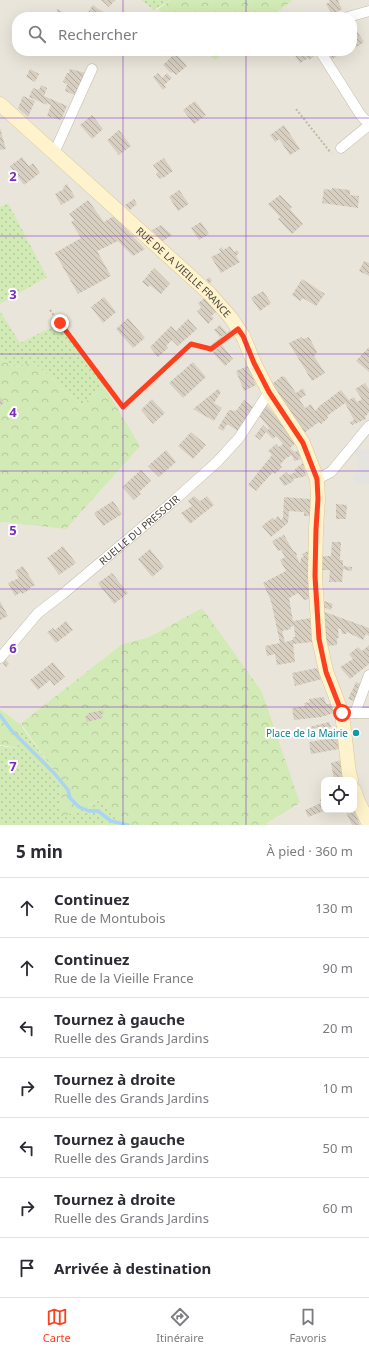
<!DOCTYPE html>
<html lang="fr">
<meta charset="utf-8">
<style>
body{margin:0;font-family:"Noto Sans",sans-serif;background:#f2f2f3;color:#2b2b33}
.controls{position:absolute;right:12px;bottom:12px;display:grid;overflow:hidden;border-radius:8px;box-shadow:0 4px 16px #0002}
.controls button{width:36px;height:36px;display:grid;place-items:center;padding:0;border:0;border-bottom:1px solid #e1e1e2;background:#fff;color:#2b2b33;font:20px sans-serif}
.stop{position:absolute;width:12px;height:12px;margin:-9px;border:3px solid #fc3f1d;border-radius:50%;background:#fff}
.stop.end{background:#fc3f1d;border-color:#fff;box-shadow:0 1px 4px #0008}
.list{margin:0;padding:0;list-style:none}
h2{display:flex;justify-content:space-between;align-items:center;height:52px;margin:0;padding:0 16px;font-size:17px}
h2 small{font-size:13px;font-weight:400;color:#7c7c81}
.list li{display:grid;grid-template-columns:26px 1fr auto;gap:12px;align-items:center;box-sizing:border-box;height:60px;padding:0 16px;border-top:1px solid #e1e1e2}
.list b{display:block;font-size:15px;white-space:nowrap}
.list p{margin:0;font-size:13px;white-space:nowrap;color:#7c7c81}
.list em{font-size:13px;font-style:normal;color:#7c7c81}
.icon{flex:none;width:22px;height:22px;fill:none;stroke:currentColor;stroke-width:2;stroke-linecap:round;stroke-linejoin:round}
.map{position:relative;flex:none;width:369px;height:825px;overflow:hidden}
.search{position:absolute;background:#fff;box-shadow:0 4px 16px #0002;left:12px;right:12px;top:12px;height:44px;display:flex;align-items:center;gap:10px;box-sizing:border-box;padding:0 14px;border-radius:16px;color:#7c7c81;font-size:15px}
.sheet{height:472px;background:#fff}
nav{display:flex;justify-content:space-around;align-items:center;box-sizing:border-box;height:56px;border-top:1px solid #e1e1e2;background:#fff;font-size:11px;color:#7c7c81}
nav a{display:grid;justify-items:center;gap:2px}
nav .on{color:#fc3f1d}
.map>svg:first-child{display:block}
</style>
<div class="map">
<svg width="369" height="825" viewBox="0 0 369 825">
<defs>
<pattern id="grass-dots" width="8" height="8" patternUnits="userSpaceOnUse"><rect width="8" height="8" fill="#d2eab5"/><path d="M2 2h.1M6 6h.1" fill="none" stroke="#b6ca9c" stroke-width="1.8" stroke-linecap="round"/></pattern>
<pattern id="forest-crowns" width="20" height="18" patternUnits="userSpaceOnUse"><rect width="20" height="18" fill="#d2eab5"/><path d="M2 6a3 3 0 1 1 6 0M12 15a3 3 0 1 1 6 0" fill="none" stroke="#b6ca9c"/></pattern>
<pattern id="building-back-hatch" width="6" height="6" patternUnits="userSpaceOnUse"><rect width="6" height="6" fill="#d8cfc1"/><path d="M-1 5l2 2M0 0l6 6M5-1l2 2" fill="none" stroke="#b1aa9e"/></pattern>
</defs>
<rect width="100%" height="100%" fill="#f6f3ec"/>
<path fill="#eae5da" fill-rule="evenodd" d="M0 0H141L154 10 158 9 167 17H17V51H204L215 60 227 51H352V17H271L293 0H369V825H268L267 823 300 803 202 608 149 637 122 644 20 724 0 709V523L4 522 81 405 32 361 0 359ZM324 780H354V810H324Z"/>
<g fill="url(#grass-dots)">
<polygon points="141,0 171,0 154,10"/>
<polygon points="8,203 47,277 0,304 0,207"/>
<polygon points="0,311 20,343 60,323 107,386 81,405 32,361 16,367 0,359"/>
<polygon points="20,724 60,779 62,817 100,800 122,825 0,825 0,746 17,748"/>
</g>
<g fill="url(#forest-crowns)">
<polygon points="171,0 293,0 271,17 167,17 158,9"/>
<polygon points="204,51 227,51 215,60"/>
<polygon points="0,359 16,367 32,361 81,405 105,388 140,446 66,529 4,522 0,523"/>
<polygon points="202,608 262,692 300,803 267,823 268,825 122,825 99,800 61,818 60,779 21,724 17,748 0,745 0,709 20,724 122,644 149,637"/>
</g>
<polygon fill="#e5e3e0" points="357,448 369,450 369,484 354,483 353,474 357,474 358,457 353,454"/>
<g fill="none" stroke-linecap="round" stroke-linejoin="round">
<polyline stroke="#a9d4f2" stroke-width="3.5" points="0,715 11,730 54,773 68,790 70,798 79,807 89,811 98,811 111,821 128,825"/>
</g>
<g fill="url(#building-back-hatch)" fill-rule="evenodd">
<polygon points="101,0 115,0 109,7"/>
<polygon points="329,0 340,0 338,1 342,9 332,15 326,4 330,2"/>
<polygon points="93,5 106,15 104,17 85,17"/>
<polygon points="57,9 67,15 66,17 57,12"/>
<polygon points="356,30 364,42 352,50 352,33"/>
<polygon points="30,51 41,51 40,54"/>
<polygon points="297,51 315,51 317,54 309,60 308,58 300,63 293,53"/>
<polygon points="327,51 351,51 344,56 342,53 332,59"/>
<polygon points="175,53 187,66 176,75 172,72 171,73 163,65"/>
<polygon points="30,69 39,74 35,82 26,77"/>
<polygon points="70,69 86,73 77,96 65,91 67,84 63,82 67,73 69,73"/>
<polygon points="158,73 162,78 167,73 172,78 164,85 166,87 163,90 153,77"/>
<polygon points="41,85 47,88 44,96 67,106 61,120 47,116 51,105 47,103 47,105 29,97 33,88 39,90"/>
<polygon points="23,96 35,101 28,117 18,108"/>
<polygon points="195,101 206,115 194,124 183,110"/>
<polygon points="92,115 103,129 92,139 80,125"/>
<polygon points="284,125 300,149 290,155 279,139 275,142 270,135"/>
<polygon points="0,128 6,149 0,150"/>
<polygon points="119,130 131,146 119,155 107,140"/>
<polygon points="22,157 29,166 33,163 40,173 24,185 10,166"/>
<polygon points="164,158 173,171 163,178 162,177 160,179 156,174 158,172 153,165"/>
<polygon points="67,184 75,197 61,205 55,194 64,189 63,187"/>
<polygon points="332,188 350,190 350,195 359,196 358,208 322,203 324,189 332,190"/>
<polygon points="179,190 189,204 178,211 169,197"/>
<polygon points="280,195 292,207 290,209 303,224 292,234 278,219 280,217 268,204"/>
<polygon points="134,199 137,204 130,210 125,205"/>
<polygon points="88,200 104,222 114,216 145,249 133,256 118,241 97,251 111,276 78,294 55,253 81,238 71,222 74,220 69,214"/>
<polygon points="201,222 209,234 199,240 191,228"/>
<polygon points="161,225 172,235 163,241 152,230"/>
<polygon points="230,246 234,252 237,250 239,253 236,256 240,262 221,273 211,257 221,252 219,249 222,247 223,250"/>
<polygon points="364,261 369,263 369,276 359,271"/>
<polygon points="154,268 170,284 161,294 150,285 148,287 142,282"/>
<polygon points="209,277 212,280 209,284 206,281"/>
<polygon points="302,279 325,294 316,306 303,298 300,301 292,295"/>
<polygon points="263,291 271,303 260,311 251,298"/>
<polygon points="104,297 116,312 103,323 91,307"/>
<polygon points="205,298 220,309 211,316 214,318 208,324 197,311 201,308 198,303"/>
<polygon points="128,318 145,338 133,348 116,329"/>
<polygon points="188,319 197,329 178,346 172,340 166,346 168,348 158,357 150,347 171,326 176,331"/>
<polygon points="220,325 227,333 220,337 214,330"/>
<polygon points="301,337 303,339 309,337 317,352 314,356 325,373 312,381 289,343"/>
<polygon points="222,345 233,359 225,366 213,353"/>
<polygon points="369,347 369,372 356,361"/>
<polygon points="193,362 206,377 183,398 169,383"/>
<polygon points="248,366 256,385 244,391 236,371"/>
<polygon points="282,376 285,377 296,393 303,388 306,395 299,399 305,408 311,404 315,411 318,408 318,407 341,390 349,400 354,397 357,402 362,399 355,389 365,383 369,389 369,412 365,417 366,419 352,425 350,422 354,420 345,403 327,416 328,418 321,424 319,422 304,433 271,385"/>
<polygon points="218,389 221,392 214,403 222,408 214,421 193,409"/>
<polygon points="0,397 4,403 0,406"/>
<polygon points="152,399 165,413 153,424 141,410"/>
<polygon points="244,400 253,407 238,431 227,424 223,431 218,428 229,410 236,411"/>
<polygon points="264,402 293,437 296,443 290,448 295,452 298,450 301,459 294,461 292,455 286,458 280,465 282,467 275,474 273,472 256,491 248,485 272,455 268,451 276,444 279,447 283,444 276,436 273,439 266,432 260,440 255,436 263,425 268,430 269,428 257,413"/>
<polygon points="191,432 206,445 193,459 178,446"/>
<polygon points="166,450 176,462 159,477 148,466"/>
<polygon points="303,463 306,476 293,479 294,481 284,486 279,478 286,472 289,475 296,472 295,469"/>
<polygon points="141,470 151,481 139,492 141,494 134,500 122,487"/>
<polygon points="194,496 200,501 207,496 214,505 190,524 181,513 192,506 188,501"/>
<polygon points="284,497 310,499 310,516 304,516 304,512 289,511 288,523 271,537 262,526 272,518 274,520 278,516 281,520 283,518"/>
<polygon points="113,501 122,514 103,526 94,513"/>
<polygon points="336,504 347,505 346,519 336,519"/>
<path d="M284 535 294 552 295 551 297 555H296L300 564 301 558 304 556 302 554 308 551 309 599 304 600 298 593 289 598 293 621 311 618 312 642 293 644 295 662 277 665 275 654 267 656 265 646 280 643 271 601 263 583 286 571 280 560 285 557 281 550 278 551 272 541ZM294 626 295 637H293V640L285 642 282 631 291 629 290 627Z"/>
<polygon points="332,542 341,542 340,560 343,560 343,566 352,567 352,571 345,570 345,569 343,569 342,582 329,582 330,570 321,570 321,556 331,556"/>
<polygon points="63,546 76,563 59,575 47,558"/>
<polygon points="150,549 164,567 152,577 138,559"/>
<polygon points="23,566 35,585 28,589 29,590 22,594 21,592 15,596 8,583 19,578 15,571"/>
<polygon points="112,573 128,593 114,604 98,583"/>
<polygon points="321,600 333,604 331,610 323,607"/>
<polygon points="0,601 8,616 0,620"/>
<polygon points="322,611 369,628 369,636 366,634 363,640 347,632 346,634 342,634 341,629 338,628 339,638 337,638 337,645 327,646"/>
<polygon points="66,621 73,630 56,643 47,632 53,628 55,630"/>
<polygon points="369,645 369,664 350,679 340,667 353,659 349,654 358,647 362,651"/>
<polygon points="5,659 9,664 6,667 2,662"/>
<polygon points="53,662 65,677 54,686 50,680 38,690 30,680"/>
<polygon points="317,668 322,679 295,686 292,673"/>
<polygon points="356,682 362,685 354,701 348,699"/>
<polygon points="324,697 326,704 332,704 334,713 321,717 294,720 292,708 305,706 304,703 310,702 309,699"/>
<polygon points="103,710 104,714 102,714 103,718 87,722 85,717 89,713"/>
<polygon points="329,722 331,727 318,731 317,728 310,729 310,727"/>
<polygon points="336,731 339,749 311,754 309,742 328,739 327,733"/>
<polygon points="341,760 345,780 334,780 331,763"/>
<polygon points="324,798 324,811 308,817 305,810 321,803 320,799"/>
<polygon points="345,810 354,810 360,825 352,825"/>
</g>
<g fill="none" stroke-linecap="round" stroke-linejoin="round">
<defs>
<polyline id="lane" points="211,349 237,329"/>
<g id="street">
<polyline points="348,17 369,11"/>
<polyline points="320,51 360,114 365,120 369,121"/>
<polyline points="341,148 369,125"/>
<polyline points="54,153 92,69"/>
<polyline points="317,479 331,472 369,426"/>
<path id="s1" d="M0 658 38 613 64 593 170 504 217 462 239 438 269 392"/>
<polyline points="350,713 369,713"/>
<polyline points="355,713 369,675"/>
</g>
<g id="secondary">
<path id="s2" d="M0 104 210 294 231 318 243 336 254 363 269 392 303 443 317 479 318 499 316 529 315 576 319 639 326 671 342 713 349 773 351 780"/>
<polyline points="354,790 357,799 369,824"/>
</g>
</defs>
<use href="#lane" stroke="#c2bbae" stroke-width="6"/>
<use href="#street" stroke="#c2bbae" stroke-width="11"/>
<use href="#secondary" stroke="#d6c79b" stroke-width="15"/>
<g stroke="#c4b79f" stroke-width="2" stroke-dasharray="2 2" stroke-linecap="butt">
<polyline points="296,109 331,153"/>
<polyline points="50,310 123,407 191,344 203,347"/>
</g>
<use href="#lane" stroke="#fff" stroke-width="5"/>
<use href="#street" stroke="#fff" stroke-width="10"/>
<use href="#secondary" stroke="#fff3cd" stroke-width="14"/>
</g>
<g fill="none" stroke-linecap="round" stroke-linejoin="round">
<polyline stroke="#fc3f1d" stroke-width="5" points="60,323 123,407 191,344 211,349 238,329 243,336 254,363 269,392 303,443 317,479 318,499 316,529 315,576 319,639 326,672 342,713"/>
</g>
<path fill="none" stroke="#7b2cbf" stroke-width="1" stroke-opacity="0.55" d="M123 0V17M246 0V17M123 51V825M246 51V825M0 118H369M0 236H369M0 354H369M0 471H369M0 589H369M0 707H369"/>
<circle fill="#0f9aa8" stroke="#fff" stroke-width="1.5" cx="356" cy="733" r="4"/>
<g text-anchor="middle" stroke-width="4" stroke-linejoin="round" paint-order="stroke">
<g font-size="10" fill="#4b4439" stroke="#fff">
<text dy="4" stroke="none"><textPath href="#s2" startOffset="249">RUE DE LA VIEILLE FRANCE</textPath></text>
<text dy="4" stroke="none"><textPath href="#s1" startOffset="190">RUELLE DU PRESSOIR</textPath></text>
</g>
<g font-size="10" fill="#0d838f" stroke="#fff" text-anchor="end">
<text x="348" y="737">Place de la Mairie</text>
</g>
</g>
<g font-size="13" text-anchor="middle" font-weight="bold" fill="#7b2cbf" stroke="#fff" stroke-width="4" stroke-linejoin="round" paint-order="stroke">
<text x="13" y="181">2</text>
<text x="13" y="299">3</text>
<text x="13" y="417">4</text>
<text x="13" y="535">5</text>
<text x="13" y="653">6</text>
<text x="13" y="771">7</text>
</g>
</svg>
<div class="controls">
<button><svg class="icon" aria-label="locate" viewBox="0 0 24 24"><circle cx="12" cy="12" r="6"/><path d="M12 2v4M12 18v4M2 12h4M18 12h4"/></svg></button>
</div>
<div class="stop" style="left:342px;top:713px"></div>
<div class="stop end" style="left:60px;top:323px"></div>
<div class="search"><svg class="icon" aria-label="search" viewBox="0 0 24 24"><circle cx="10" cy="10" r="6"/><path d="M15 15l6 6"/></svg>Rechercher</div>
</div>
<section class="sheet">
<h2>5 min<small>À pied · 360 m</small></h2>
<ul class="list">
<li><svg class="icon" aria-label="ahead" viewBox="0 0 24 24"><path d="M12 20V5M6 11l6-6 6 6"/></svg><div><b>Continuez</b><p>Rue de Montubois</p></div><em>130 m</em></li>
<li><svg class="icon" aria-label="ahead" viewBox="0 0 24 24"><path d="M12 20V5M6 11l6-6 6 6"/></svg><div><b>Continuez</b><p>Rue de la Vieille France</p></div><em>90 m</em></li>
<li><svg class="icon" aria-label="left" viewBox="0 0 24 24"><path d="M17 20v-9H6M10 6l-5 5 5 5"/></svg><div><b>Tournez à gauche</b><p>Ruelle des Grands Jardins</p></div><em>20 m</em></li>
<li><svg class="icon" aria-label="right" viewBox="0 0 24 24"><path d="M7 20v-9h11M14 6l5 5-5 5"/></svg><div><b>Tournez à droite</b><p>Ruelle des Grands Jardins</p></div><em>10 m</em></li>
<li><svg class="icon" aria-label="left" viewBox="0 0 24 24"><path d="M17 20v-9H6M10 6l-5 5 5 5"/></svg><div><b>Tournez à gauche</b><p>Ruelle des Grands Jardins</p></div><em>50 m</em></li>
<li><svg class="icon" aria-label="right" viewBox="0 0 24 24"><path d="M7 20v-9h11M14 6l5 5-5 5"/></svg><div><b>Tournez à droite</b><p>Ruelle des Grands Jardins</p></div><em>60 m</em></li>
<li><svg class="icon" aria-label="arrive" viewBox="0 0 24 24"><path d="M6 21V4h12l-3 4 3 4H6"/></svg><div><b>Arrivée à destination</b></div></li>
</ul>
</section>
<nav>
<a class="on"><svg class="icon" aria-label="map" viewBox="0 0 24 24"><path d="M3 6l6-2 6 2 6-2v14l-6 2-6-2-6 2zM9 4v14M15 6v14"/></svg>Carte</a>
<a><svg class="icon" aria-label="directions" viewBox="0 0 24 24"><path d="M12 3l9 9-9 9-9-9zM9 14v-3h6M13 9l2 2-2 2"/></svg>Itinéraire</a>
<a><svg class="icon" aria-label="saved" viewBox="0 0 24 24"><path d="M7 4h10v16l-5-4-5 4z"/></svg>Favoris</a>
</nav>
